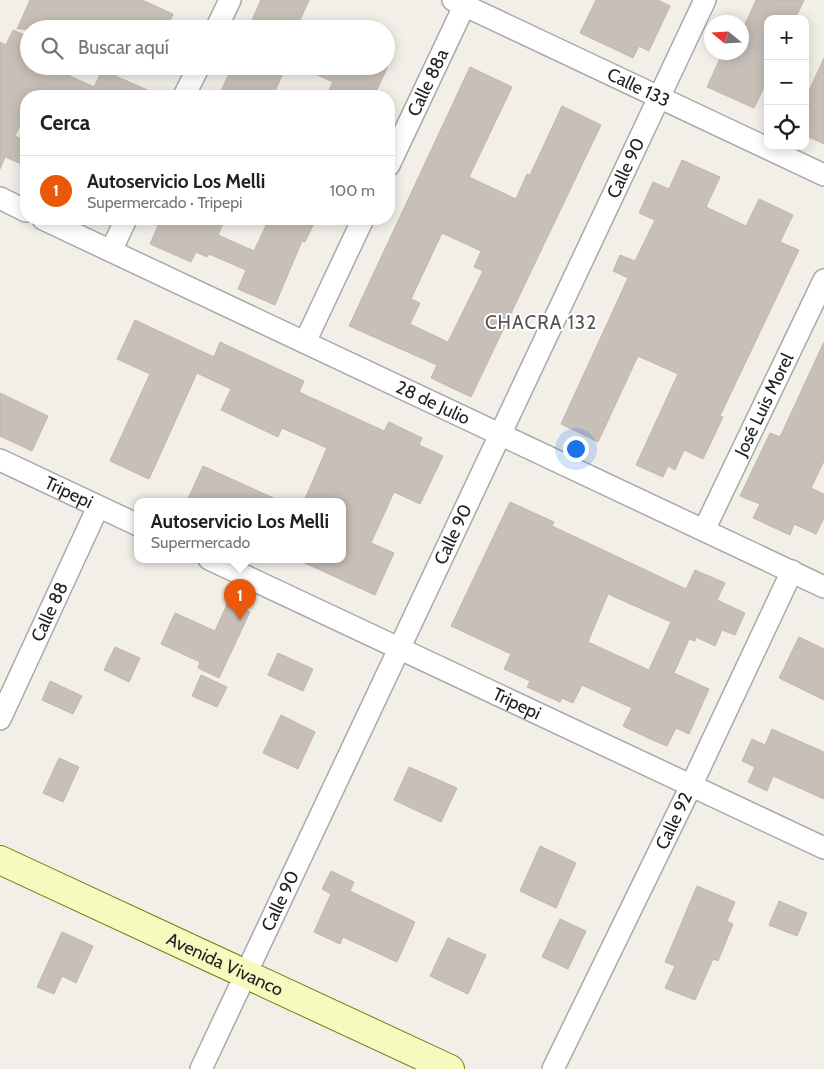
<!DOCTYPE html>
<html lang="es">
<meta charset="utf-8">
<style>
body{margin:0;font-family:Cabin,sans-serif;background:#f6f6f6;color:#202124}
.controls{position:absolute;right:15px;top:15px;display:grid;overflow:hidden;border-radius:10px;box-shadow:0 2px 12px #0003}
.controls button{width:45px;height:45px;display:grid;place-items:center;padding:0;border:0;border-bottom:1px solid #e0e0e0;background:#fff;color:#202124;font:25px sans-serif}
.compass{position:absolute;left:704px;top:15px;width:45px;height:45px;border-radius:50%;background:#fff;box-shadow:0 2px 12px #0003;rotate:288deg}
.you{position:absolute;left:575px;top:448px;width:18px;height:18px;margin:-12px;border:4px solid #fff;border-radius:50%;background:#1a73e8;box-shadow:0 0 0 8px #1a73e833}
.badge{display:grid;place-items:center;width:32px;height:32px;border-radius:50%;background:#ea580c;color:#fff;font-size:16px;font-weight:700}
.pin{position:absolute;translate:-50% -41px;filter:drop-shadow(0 1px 2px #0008)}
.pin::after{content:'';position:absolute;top:26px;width:18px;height:15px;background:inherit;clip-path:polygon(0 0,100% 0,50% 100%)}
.popup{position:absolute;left:134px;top:498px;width:212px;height:65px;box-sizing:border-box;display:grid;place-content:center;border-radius:10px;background:#fff;filter:drop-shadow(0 1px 4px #0005);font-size:16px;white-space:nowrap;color:#757577}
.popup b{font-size:19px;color:#202124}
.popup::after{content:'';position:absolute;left:50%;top:100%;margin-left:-10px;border:10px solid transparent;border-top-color:#fff}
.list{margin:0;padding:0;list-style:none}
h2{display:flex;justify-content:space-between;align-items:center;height:65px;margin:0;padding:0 20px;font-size:21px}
h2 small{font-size:16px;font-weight:400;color:#757577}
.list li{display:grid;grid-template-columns:32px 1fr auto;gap:15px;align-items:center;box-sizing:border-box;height:70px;padding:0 20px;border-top:1px solid #e0e0e0}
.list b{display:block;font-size:19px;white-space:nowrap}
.list p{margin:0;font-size:16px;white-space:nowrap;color:#757577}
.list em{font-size:16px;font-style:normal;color:#757577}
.icon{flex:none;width:28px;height:28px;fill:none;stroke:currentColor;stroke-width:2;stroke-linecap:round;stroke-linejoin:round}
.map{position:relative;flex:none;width:824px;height:1069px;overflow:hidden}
.search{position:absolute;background:#fff;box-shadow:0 2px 12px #0003;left:20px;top:20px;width:375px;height:55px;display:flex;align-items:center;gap:12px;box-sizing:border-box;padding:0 18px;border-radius:28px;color:#757577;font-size:19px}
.panel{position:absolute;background:#fff;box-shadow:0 2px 12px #0003;left:20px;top:90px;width:375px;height:135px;border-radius:20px}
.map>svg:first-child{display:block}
</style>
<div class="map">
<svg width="824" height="1069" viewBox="0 0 824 1069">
<rect width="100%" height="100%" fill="#f2efe9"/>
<g fill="#c7bfb8" stroke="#c4b6ab" fill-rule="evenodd">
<polygon points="30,0 142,0 173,14 167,29 17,29"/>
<polygon points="261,0 309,0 296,29 248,29"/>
<polygon points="596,0 658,0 670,6 649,51 639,46 633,58 580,33"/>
<polygon points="756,0 804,0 795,19 768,19 768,79 754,108 707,87 723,52 742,52 742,31"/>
<polygon points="13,30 29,37 29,66 48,66 94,87 102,70 161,96 26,96 26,111 15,136 26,141 26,166 5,157 0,169 0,42 6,45"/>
<polygon points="824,58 824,144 805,135 805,99"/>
<polygon points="232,66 286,66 273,96 219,96"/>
<polygon points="298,66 388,66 374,96 326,96 333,82"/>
<path d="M470 67 512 87 469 177 516 199 527 174 530 175 562 106 601 125 471 397 431 378 437 365 349 326ZM442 233 481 251 474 267 483 271 448 342 410 324 420 303 411 299Z"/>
<polygon points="682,160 720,177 706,207 746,226 759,199 793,215 780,242 799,250 720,416 723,417 703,459 684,450 675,470 668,466 663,477 636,465 678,374 638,356 598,442 561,424 628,278 613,271 620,255 635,261 655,220 639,213 653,182 669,189"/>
<polygon points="161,219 225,219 218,235 254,251 269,219 316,219 305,242 302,241 275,305 238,289 246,270 209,254 207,257 196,252 191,262 150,244"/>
<polygon points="135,320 214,357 220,342 304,381 299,392 384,431 389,422 422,438 419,445 443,456 420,504 394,492 371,543 394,553 375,595 296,559 342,559 342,501 304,501 327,448 282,428 278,437 221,410 231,389 197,373 149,479 110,461 150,374 117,359"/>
<polygon points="824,342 824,461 811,488 824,494 824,518 816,534 794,524 790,535 753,518 760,504 740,496 770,433 780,437"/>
<polygon points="0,393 48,416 32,451 0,436"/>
<polygon points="203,466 280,501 187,501"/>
<path d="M510 502 554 522 552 526 686 589 695 570 725 583 717 600 745 613 735 635 722 630 715 646 696 637 695 641 689 639 674 673 709 689 689 734 676 728 667 746 648 738 623 726 632 708 582 685 573 703 562 698 560 702 527 687 530 681 504 669 511 654 451 626ZM608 594 671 622 649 670 588 642Z"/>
<polygon points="228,602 250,612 219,678 198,668 200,662 161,644 175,613 215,631"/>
<polygon points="799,637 824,649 824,700 779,678"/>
<polygon points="115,647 140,658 129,682 104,670"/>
<polygon points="278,653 313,669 303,691 268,675"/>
<polygon points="201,675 227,687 217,707 192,696"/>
<polygon points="50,681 82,696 73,714 42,700"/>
<polygon points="281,715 315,732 298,769 263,753"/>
<polygon points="772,729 824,752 824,799 773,776 767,791 748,782 755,767 742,761 752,739 765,745"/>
<polygon points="59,758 79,767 63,802 43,793"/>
<polygon points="409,767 457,788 441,822 394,800"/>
<polygon points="540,846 576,863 556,908 520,891"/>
<polygon points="331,871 354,882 350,891 415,922 397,962 343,937 340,944 314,932 331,894 322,889"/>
<polygon points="697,886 735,902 727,921 733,924 718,961 713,959 695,1000 665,988 675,966 665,962"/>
<polygon points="779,901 807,913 797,936 769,925"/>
<polygon points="560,919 586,931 568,969 542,957"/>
<polygon points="62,932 93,946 76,983 62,976 54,994 37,987"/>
<polygon points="448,938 486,955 468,994 430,976"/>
</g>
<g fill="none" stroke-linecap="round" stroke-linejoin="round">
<defs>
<g id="minor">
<path id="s1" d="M453 0 824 175"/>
<polyline points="216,29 230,0"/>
<polyline points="184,96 199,66"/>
<path id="s2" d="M389 165 467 0"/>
<polyline points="0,198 26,211"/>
<path id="s3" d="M43 219 824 587"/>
<polyline points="111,251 126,219"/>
<polyline points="305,342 363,219"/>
<path id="s4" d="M0 460 138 525"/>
<path id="s5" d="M704 530 824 280"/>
<path id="s6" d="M209 559 824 848"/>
<path id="s7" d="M0 719 98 507"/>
<path id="s8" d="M201 1069 705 0"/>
<path id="s9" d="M553 1069 691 786 792 571"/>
</g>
<g id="secondary">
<path id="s10" d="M0 860 450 1069"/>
</g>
</defs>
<use href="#minor" stroke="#a9a9a9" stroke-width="24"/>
<use href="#secondary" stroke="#707d05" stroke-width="30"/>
<use href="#minor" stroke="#fff" stroke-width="21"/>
<use href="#secondary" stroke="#f7fabf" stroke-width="28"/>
</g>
<g text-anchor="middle" stroke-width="4" stroke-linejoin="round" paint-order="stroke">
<g font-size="18" fill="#222" stroke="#fff">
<text dy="6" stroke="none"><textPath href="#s2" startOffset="91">Calle 88a</textPath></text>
<text dy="6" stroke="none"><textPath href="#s1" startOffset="205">Calle 133</textPath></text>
<text dy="6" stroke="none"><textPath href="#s8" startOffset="996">Calle 90</textPath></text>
<text dy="6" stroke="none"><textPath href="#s3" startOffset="431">28 de Julio</textPath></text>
<text dy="6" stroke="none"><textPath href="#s5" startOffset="139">José Luis Morel</textPath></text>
<text dy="6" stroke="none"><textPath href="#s4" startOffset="76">Tripepi</textPath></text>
<text dy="6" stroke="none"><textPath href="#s8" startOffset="591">Calle 90</textPath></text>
<text dy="6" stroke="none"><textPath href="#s7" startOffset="118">Calle 88</textPath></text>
<text dy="6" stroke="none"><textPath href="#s6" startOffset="340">Tripepi</textPath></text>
<text dy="6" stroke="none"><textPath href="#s9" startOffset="276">Calle 92</textPath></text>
<text dy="6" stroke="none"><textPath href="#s8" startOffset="186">Calle 90</textPath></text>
<text dy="6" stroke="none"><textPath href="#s10" startOffset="248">Avenida Vivanco</textPath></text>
</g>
<g font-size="19" letter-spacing="1" fill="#555" stroke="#fff">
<text x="541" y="329">CHACRA 132</text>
</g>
</g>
</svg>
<div class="controls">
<button>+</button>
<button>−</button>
<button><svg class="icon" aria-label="locate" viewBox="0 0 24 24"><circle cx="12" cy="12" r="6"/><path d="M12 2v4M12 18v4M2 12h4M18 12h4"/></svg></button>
</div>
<svg class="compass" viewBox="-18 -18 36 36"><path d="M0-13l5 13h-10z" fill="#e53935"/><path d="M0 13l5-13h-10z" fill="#757577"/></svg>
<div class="you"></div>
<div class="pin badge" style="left:240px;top:620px">1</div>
<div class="popup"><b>Autoservicio Los Melli</b>Supermercado</div>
<div class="search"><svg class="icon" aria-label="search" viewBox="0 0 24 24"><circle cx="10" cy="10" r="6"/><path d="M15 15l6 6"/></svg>Buscar aquí</div>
<section class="panel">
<h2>Cerca<small></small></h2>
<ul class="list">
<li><span class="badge">1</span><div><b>Autoservicio Los Melli</b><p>Supermercado · Tripepi</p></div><em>100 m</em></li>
</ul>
</section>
</div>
